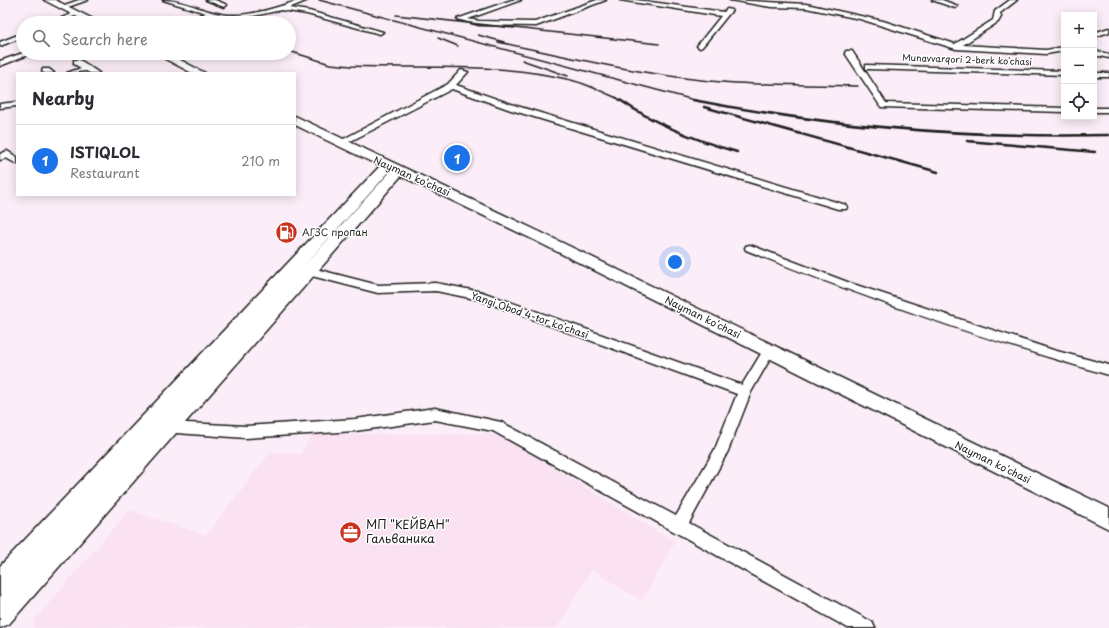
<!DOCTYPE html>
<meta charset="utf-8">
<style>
body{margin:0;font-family:"Playpen Sans",sans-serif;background:#f2f2f3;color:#2b2b33}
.controls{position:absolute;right:12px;top:12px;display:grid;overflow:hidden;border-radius:0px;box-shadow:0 2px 10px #0003}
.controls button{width:36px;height:36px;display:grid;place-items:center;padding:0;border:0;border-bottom:1px solid #e1e1e2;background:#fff;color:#2b2b33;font:20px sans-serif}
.you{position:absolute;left:675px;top:262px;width:14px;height:14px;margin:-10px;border:3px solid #fff;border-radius:50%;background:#1a73e8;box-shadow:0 0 0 6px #1a73e833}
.badge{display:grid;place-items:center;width:26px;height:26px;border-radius:50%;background:#1a73e8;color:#fff;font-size:13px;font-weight:700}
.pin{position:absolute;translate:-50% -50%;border:2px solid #fff;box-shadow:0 1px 4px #0006}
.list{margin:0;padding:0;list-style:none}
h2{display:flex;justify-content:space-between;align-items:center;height:52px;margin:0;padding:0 16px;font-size:17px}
h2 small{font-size:13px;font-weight:400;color:#7c7c81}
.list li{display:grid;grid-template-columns:26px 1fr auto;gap:12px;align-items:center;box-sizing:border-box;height:72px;padding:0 16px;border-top:1px solid #e1e1e2}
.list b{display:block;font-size:15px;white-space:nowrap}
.list p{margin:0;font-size:13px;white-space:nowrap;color:#7c7c81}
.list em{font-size:13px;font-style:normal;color:#7c7c81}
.icon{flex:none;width:22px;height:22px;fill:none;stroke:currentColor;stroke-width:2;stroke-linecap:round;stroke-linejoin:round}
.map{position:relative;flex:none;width:1109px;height:628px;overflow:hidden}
.search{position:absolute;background:#fff;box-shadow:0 2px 10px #0003;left:16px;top:16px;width:280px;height:44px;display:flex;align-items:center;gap:10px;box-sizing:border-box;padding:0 14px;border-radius:22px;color:#7c7c81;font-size:15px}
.panel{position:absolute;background:#fff;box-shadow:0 2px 10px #0003;left:16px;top:72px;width:280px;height:124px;border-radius:0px}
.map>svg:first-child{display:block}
</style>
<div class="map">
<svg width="1109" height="628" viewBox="0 0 1109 628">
<rect width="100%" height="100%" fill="#fceef8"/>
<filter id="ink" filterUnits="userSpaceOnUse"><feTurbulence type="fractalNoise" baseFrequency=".025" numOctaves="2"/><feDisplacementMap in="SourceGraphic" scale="8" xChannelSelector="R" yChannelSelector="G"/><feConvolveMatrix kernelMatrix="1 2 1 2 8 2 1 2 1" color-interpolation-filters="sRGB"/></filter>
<g filter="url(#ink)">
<polygon fill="#fae2f3" points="312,434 499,434 675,542 642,601 592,570 557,628 34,628 34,620 129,510 206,535 271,451 300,455"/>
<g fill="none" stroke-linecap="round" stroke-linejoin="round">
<defs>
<g id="street">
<polygon points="79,0 88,0 62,9 59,7"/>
<path d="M163 0C186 0 207 14 229 15 246 16 265 11 281 6 291 3 298 0 308 0L289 8 309 11 383 32 380 34 307 14 281 10 244 18 228 19 213 15 188 23H178L206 13Z"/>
<polygon points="206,0 215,0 227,5 224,7"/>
<polygon points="512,0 521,0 468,19 479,21 535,22 597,0 606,0 536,26 479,25 457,19"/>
<polygon points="620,0 636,0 724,12 727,9 732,10 702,47 700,48 697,46 721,16"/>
<polygon points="730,0 806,4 883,21 955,44 993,20 995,11 1010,0 1017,0 1000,13 1001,17 998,22 963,45 1046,50 1064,47 1064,51 1046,54 956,49 860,19 806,8 771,7"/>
<polygon points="932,0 942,0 958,6 955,8"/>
<polygon points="74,13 79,14 59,23 50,23"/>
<polygon points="1109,28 1109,32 1094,37 1094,33"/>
<polygon points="23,33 23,37 0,46 0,42"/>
<polygon points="846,51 852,51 886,103 1064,108 1064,112 881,107 845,53"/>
<polygon points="1094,51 1109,54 1109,58 1094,55"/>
<polygon points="23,53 33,53 0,66 0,61"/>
<polygon points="74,60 80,60 99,73 90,73 86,71 67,73 81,68 74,64"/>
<polygon points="866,65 1064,71 1064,75 869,69 866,69"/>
<polygon points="43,69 49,69 54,73 44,73 42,71"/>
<polygon points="461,70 468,72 456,85 517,106 846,205 847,207 846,209 838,209 511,110 452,89 343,145 340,146 336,143 448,84"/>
<rect x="1094" y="73" width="15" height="4"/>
<polygon points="17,102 17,106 0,108 0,104"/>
<rect x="1094" y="108" width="15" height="4"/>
<polygon points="7,151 17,157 17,164 6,158 0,160 0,154"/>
<path d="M750 245 850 283 1053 350 1109 365V375C986 340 865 298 746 250L745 248 746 246Z"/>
<polygon points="308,267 378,285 436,283 482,292 742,385 765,347 773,347 775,350 751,392 728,451 689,523 872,622 875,628 848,628 493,431 435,420 355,431 246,438 162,432 160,428 162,424 167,422 246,426 355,419 435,408 501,422 676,516 715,449 737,394 480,300 436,291 378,293 304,274 302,271 304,268"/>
</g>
<g id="secondary">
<polygon points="44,0 55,0 101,23 89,23"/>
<polygon points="154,53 167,53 205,73 192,73"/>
<path d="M295 116 540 232 1109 508V529L530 238 401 176 9 624 0 628V597L2 594 0 595V566L380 166 295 125ZM390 171H391L300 270Z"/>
</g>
</defs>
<use href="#street" stroke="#1c1c1c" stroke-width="3"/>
<use href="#secondary" stroke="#1c1c1c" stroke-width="3"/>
<use href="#street" fill="#fff" fill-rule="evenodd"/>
<use href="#secondary" fill="#fff" fill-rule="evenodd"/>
<g stroke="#1c1c1c" stroke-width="1.5">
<polyline points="319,0 698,101"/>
<polyline points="396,15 659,44"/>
<polyline points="478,35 504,42"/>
<polyline points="438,38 458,46"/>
<path d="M498 42C568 57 638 74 710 81 759 86 809 84 858 86"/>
<path d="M289 51 330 64 351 66C424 69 499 62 571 80 587 84 603 92 619 99"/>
<polyline points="522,60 568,76"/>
<polyline points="616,97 621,101"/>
</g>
<g stroke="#1c1c1c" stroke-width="2.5">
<path d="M620 100C656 125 695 140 737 152"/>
<path d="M693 100C831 127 969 138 1109 135"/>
<polyline points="704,107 938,172"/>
<polyline points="967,141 1095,152"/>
</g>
</g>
</g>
<defs>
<symbol id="fuel-disc" viewBox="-11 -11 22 22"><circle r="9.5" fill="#c8321e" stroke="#fff"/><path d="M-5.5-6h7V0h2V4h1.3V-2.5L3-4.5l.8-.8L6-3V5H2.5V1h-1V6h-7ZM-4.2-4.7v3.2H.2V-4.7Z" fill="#fff"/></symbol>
<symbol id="office-disc" viewBox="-11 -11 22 22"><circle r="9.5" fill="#c8321e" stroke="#fff"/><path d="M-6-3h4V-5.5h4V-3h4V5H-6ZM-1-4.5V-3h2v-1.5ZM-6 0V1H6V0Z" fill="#fff"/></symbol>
</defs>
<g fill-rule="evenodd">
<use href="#fuel-disc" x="274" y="220" width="25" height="25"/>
<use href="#office-disc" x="338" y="520" width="25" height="25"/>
</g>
<g text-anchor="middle" stroke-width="3" stroke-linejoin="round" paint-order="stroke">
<g font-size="9" fill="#1c1c1c" stroke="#fff">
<text transform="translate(967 60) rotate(2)" y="3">Munavvarqori 2-berk koʻchasi</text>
</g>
<g font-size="10" fill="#1c1c1c" stroke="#fff">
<text transform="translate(412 176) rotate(24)" y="4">Nayman koʻchasi</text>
<text transform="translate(530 315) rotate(19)" y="4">Yangi Obod 4-tor koʻchasi</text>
<text transform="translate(703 317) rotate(26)" y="4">Nayman koʻchasi</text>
<text transform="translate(993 462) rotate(26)" y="4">Nayman koʻchasi</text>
</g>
<g font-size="10" fill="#1c1c1c" stroke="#fff" text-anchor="start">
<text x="302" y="236">АГЗС пропан</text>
</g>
<g font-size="12" fill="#1c1c1c" stroke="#fff" text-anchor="start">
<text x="366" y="529">МП "КЕЙВАН"<tspan x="366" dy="14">Гальваника</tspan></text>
</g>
</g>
</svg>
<div class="controls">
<button>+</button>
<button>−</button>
<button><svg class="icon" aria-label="locate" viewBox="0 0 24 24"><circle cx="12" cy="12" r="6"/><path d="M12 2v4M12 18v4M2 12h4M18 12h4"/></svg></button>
</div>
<div class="you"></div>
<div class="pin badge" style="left:457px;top:158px">1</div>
<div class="search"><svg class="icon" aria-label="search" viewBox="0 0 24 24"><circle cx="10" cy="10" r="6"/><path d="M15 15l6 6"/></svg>Search here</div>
<section class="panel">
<h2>Nearby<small></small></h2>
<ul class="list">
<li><span class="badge">1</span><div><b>ISTIQLOL</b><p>Restaurant</p></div><em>210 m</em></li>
</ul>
</section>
</div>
